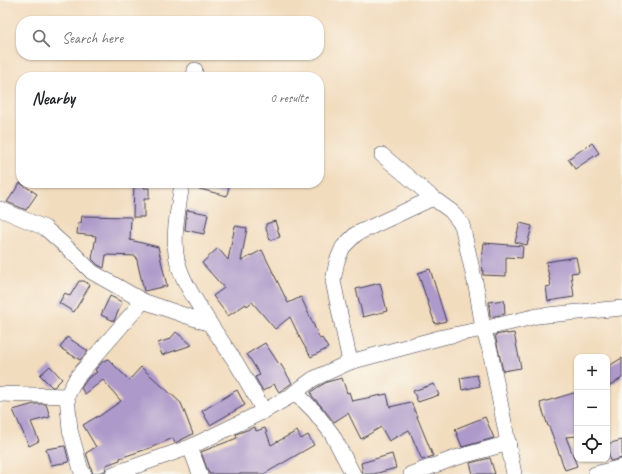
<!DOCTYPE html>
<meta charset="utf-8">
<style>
body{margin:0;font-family:Caveat,sans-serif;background:#f6f6f6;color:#202124}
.controls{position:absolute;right:12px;bottom:12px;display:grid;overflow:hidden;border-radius:8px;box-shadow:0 1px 3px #0004}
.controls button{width:36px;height:36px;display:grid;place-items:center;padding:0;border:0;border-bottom:1px solid #e0e0e0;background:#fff;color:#202124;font:20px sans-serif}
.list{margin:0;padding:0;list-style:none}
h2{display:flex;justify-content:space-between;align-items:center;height:52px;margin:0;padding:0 16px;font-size:17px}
h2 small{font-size:13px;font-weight:400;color:#757577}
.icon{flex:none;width:22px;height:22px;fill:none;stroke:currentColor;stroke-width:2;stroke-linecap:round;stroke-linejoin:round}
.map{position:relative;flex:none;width:622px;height:474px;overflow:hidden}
.search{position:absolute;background:#fff;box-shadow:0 1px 3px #0004;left:16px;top:16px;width:308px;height:44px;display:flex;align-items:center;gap:10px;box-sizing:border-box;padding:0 14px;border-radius:16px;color:#757577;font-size:15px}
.panel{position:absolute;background:#fff;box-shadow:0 1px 3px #0004;left:16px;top:72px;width:308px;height:116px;border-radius:16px}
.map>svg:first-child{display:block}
</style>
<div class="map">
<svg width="622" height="474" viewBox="0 0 622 474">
<rect width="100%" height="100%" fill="#fbf7ec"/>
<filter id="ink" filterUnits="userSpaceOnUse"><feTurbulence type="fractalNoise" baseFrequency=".025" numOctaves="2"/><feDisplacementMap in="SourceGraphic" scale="8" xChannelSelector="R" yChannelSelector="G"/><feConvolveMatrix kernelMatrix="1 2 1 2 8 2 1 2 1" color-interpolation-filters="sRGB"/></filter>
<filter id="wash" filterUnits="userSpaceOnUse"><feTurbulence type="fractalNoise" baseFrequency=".012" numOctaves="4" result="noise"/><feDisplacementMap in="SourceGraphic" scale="16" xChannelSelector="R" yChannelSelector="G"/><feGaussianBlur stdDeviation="0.9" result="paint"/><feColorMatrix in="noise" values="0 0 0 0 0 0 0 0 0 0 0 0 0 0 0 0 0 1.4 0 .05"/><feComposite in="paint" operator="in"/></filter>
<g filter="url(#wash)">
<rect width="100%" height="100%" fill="#f2dcbe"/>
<g id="blocks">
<g fill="#ae9aca">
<polygon points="592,143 599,153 575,169 568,159"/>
<polygon points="20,183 37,194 26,210 7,202"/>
<polygon points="134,183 144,183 144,188 149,188 149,199 144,199 144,217 133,217"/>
<polygon points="193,183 220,183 229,185 227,196 192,187"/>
<polygon points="187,210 208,214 204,234 185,230"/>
<polygon points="82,216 131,217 130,240 158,247 167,286 144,291 136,256 106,255 104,268 98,265 92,259 96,236 77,234 78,223 81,223"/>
<polygon points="275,221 280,237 270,240 266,229 266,224"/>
<polygon points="520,223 532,226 527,245 515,242"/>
<polygon points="235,226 247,228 241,261 262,250 288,303 301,297 320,339 322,338 328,348 311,357 302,342 290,317 275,329 252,302 247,306 246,304 228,316 213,296 224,288 202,263 218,248 228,260"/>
<polygon points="484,243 523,246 522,258 506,257 506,276 483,275 482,260"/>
<polygon points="576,257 579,272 571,273 574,297 548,301 546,287 551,286 546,262"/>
<polygon points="430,269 446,321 435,324 418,273"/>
<polygon points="79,281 84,281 90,285 74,312 59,303 65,293 70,296"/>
<polygon points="380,283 387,311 363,317 356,289"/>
<polygon points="110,296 122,302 114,321 101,315"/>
<polygon points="504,300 505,314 490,317 489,302"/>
<polygon points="176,332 192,345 162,355 158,343 170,339"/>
<polygon points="507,333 507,334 514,333 521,368 503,371 495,335"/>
<polygon points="67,337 88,351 80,360 60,348"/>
<polygon points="265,343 279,364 280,363 292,383 279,392 274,384 263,391 255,377 260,375 247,354"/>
<polygon points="622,358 622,378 607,387 607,367"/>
<polygon points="108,359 129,380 141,367 181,403 193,434 175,443 173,438 150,448 120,458 120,460 106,465 106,468 105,471 93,474 86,453 96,447 83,425 98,416 98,417 121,401 103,380 85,394 81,388 88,378 97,372 95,370 103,361"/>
<polygon points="50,366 62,379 54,387 52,387 40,375"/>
<polygon points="477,375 480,386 462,390 460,378"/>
<polygon points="342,378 347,393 349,392 352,401 387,394 390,407 411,402 433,456 422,460 409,430 389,441 381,427 361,439 348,413 334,422 322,407 312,396 311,392 318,387 327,382"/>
<polygon points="434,384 439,395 418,402 413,391"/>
<polygon points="237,390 245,405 210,425 202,411"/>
<polygon points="577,392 577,436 566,437 577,466 565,470 549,426 548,426 540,403"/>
<polygon points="34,404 46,404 50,417 31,422 39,441 29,446 13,410"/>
<polygon points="485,417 494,438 462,447 455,429"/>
<polygon points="255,427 256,431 265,428 271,445 297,431 301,439 308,435 314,445 264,474 209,474 201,452 237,438 236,434"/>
<polygon points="622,440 622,458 610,461 607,444"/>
<polygon points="65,446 69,462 51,465 46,449"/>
<polygon points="392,454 396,468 374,474 363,474 361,463"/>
<polygon points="490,458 495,474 473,474 470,463"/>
</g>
</g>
</g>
<g filter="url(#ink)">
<use href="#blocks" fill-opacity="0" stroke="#413e4f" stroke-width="1"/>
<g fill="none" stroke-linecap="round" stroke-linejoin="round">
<defs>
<g id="minor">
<polyline points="194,77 195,70"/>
<polyline points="382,155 433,198 451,211 462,225 477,291 483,329 490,350 514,474"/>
<path d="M182 183C179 206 173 230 176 254 179 278 198 303 210 324"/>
<polyline points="0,209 45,228 72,252 92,272 143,301 210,324 237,364 264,411"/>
<polyline points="350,362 333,281 337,261 343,247 356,234 433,198"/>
<polyline points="295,392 314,411 332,434 353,474"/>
<polyline points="0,394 67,396"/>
<polyline points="190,447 200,474"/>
<polyline points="84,474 81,470 70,430 67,396 77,377 143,301"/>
<polyline points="113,474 190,447 264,411 289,397 313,379 350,362 443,337 483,329 537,316 622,308"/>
<polyline points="411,474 455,458 509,443"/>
<polyline points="595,474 622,467"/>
</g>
</defs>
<use href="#minor" stroke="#413e4f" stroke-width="16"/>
<use href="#minor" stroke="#fff" stroke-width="15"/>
</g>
</g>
</svg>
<div class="controls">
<button>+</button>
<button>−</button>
<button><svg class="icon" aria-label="locate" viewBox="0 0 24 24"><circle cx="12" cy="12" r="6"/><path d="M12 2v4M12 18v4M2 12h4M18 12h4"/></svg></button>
</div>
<div class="search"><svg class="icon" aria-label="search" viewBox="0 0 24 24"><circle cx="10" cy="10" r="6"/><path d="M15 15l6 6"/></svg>Search here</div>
<section class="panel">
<h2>Nearby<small>0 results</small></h2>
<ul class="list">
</ul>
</section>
</div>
